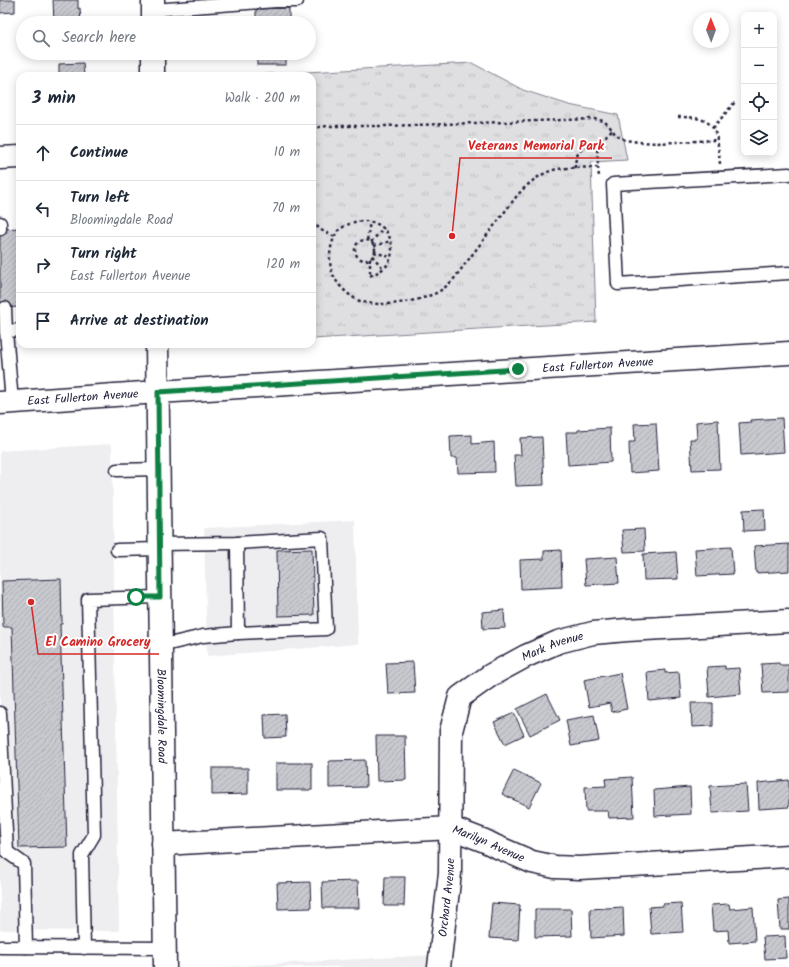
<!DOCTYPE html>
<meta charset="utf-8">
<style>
body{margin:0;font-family:Kalam,sans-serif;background:#f2f2f3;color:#1f2937}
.controls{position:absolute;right:12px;top:12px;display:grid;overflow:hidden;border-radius:8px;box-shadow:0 2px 10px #0003}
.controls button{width:36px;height:36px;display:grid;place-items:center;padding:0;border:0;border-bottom:1px solid #e0e1e3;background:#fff;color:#1f2937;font:20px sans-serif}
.compass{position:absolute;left:693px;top:12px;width:36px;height:36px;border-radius:50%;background:#fff;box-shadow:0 2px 10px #0003;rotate:359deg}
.stop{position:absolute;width:12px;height:12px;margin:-9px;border:3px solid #0b8043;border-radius:50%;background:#fff}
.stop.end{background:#0b8043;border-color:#fff;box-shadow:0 1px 4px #0008}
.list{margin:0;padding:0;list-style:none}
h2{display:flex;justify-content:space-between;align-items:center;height:52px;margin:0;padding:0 16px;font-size:17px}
h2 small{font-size:13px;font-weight:400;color:#747a83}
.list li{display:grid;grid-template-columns:26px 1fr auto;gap:12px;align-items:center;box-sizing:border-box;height:56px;padding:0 16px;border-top:1px solid #e0e1e3}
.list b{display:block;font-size:15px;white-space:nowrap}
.list p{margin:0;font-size:13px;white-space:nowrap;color:#747a83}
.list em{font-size:13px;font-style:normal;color:#747a83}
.icon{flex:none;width:22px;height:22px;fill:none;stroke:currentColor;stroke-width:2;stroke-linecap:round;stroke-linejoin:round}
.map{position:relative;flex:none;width:789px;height:967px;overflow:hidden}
.search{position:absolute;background:#fff;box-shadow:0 2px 10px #0003;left:16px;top:16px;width:300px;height:44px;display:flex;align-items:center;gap:10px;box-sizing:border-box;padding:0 14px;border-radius:22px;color:#747a83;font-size:15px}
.panel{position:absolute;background:#fff;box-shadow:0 2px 10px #0003;left:16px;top:72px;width:300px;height:276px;border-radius:12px}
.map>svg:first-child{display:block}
</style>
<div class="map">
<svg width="789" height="967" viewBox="0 0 789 967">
<defs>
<pattern id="park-tufts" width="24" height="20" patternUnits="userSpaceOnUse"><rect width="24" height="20" fill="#dfdfe2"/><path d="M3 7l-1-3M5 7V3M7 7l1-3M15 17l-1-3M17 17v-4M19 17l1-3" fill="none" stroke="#bfbfc3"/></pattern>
<pattern id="building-hatch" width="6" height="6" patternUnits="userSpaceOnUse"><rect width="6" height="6" fill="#c8c8cf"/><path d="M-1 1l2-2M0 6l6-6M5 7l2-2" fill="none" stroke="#acacb3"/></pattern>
</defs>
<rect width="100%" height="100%" fill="#fff"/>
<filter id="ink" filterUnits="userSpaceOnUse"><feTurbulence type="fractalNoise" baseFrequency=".025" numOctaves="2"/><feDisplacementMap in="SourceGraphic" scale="8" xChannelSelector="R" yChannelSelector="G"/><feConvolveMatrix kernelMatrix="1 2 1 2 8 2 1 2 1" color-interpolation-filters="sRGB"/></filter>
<g filter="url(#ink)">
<g fill="#eeeef1">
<polygon points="112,444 119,931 0,930 0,451"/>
<polygon points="355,520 358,644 207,656 204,528"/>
<polygon points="433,955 434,967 220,967"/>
</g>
<polygon fill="url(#park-tufts)" stroke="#80808e" points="472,63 523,90 569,105 618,115 627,160 591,162 596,322 312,339 312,76 233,76"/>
<g fill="url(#building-hatch)" stroke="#22223b">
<polygon points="0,0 15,0 15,12 0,13"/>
<polygon points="53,0 78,0 78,9 80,8 81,23 54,23"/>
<polygon points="289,8 289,23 256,23 256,9"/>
<rect x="257" y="53" width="29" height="12"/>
<polygon points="83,63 84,76 59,76 59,64"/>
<polygon points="20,228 20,307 0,308 0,229"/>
<polygon points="782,418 784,452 741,455 739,423 751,422 750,420"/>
<polygon points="718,420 720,469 692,470 690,439 697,439 696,422"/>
<polygon points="656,423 659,471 630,473 629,442 635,442 634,424"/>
<polygon points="610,428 611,462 568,465 566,432 578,432 578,430"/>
<polygon points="472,435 472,444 494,442 495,472 458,473 457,458 451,458 450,436"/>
<polygon points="542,437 544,485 516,486 514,455 521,455 520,438"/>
<polygon points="764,509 765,530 744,531 743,510"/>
<polygon points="644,529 645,551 624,552 622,530"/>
<polygon points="789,544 789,571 756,573 754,546"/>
<polygon points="731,547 733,574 697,576 695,549"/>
<polygon points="312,549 314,615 278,616 277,550"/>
<polygon points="561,550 562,587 521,589 520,560 544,559 544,551"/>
<polygon points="676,552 678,579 644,580 643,554"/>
<polygon points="617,557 619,583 586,585 584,559"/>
<polygon points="61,579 62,624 60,624 67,847 19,848 12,627 3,627 2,581"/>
<polygon points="504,610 505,628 483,629 482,612"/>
<polygon points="413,662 415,693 388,694 386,663"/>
<polygon points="779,663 780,665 789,665 789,692 763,693 761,664"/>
<polygon points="725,666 725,669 739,668 741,694 709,697 707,667"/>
<polygon points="665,670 665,673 679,672 681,698 649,701 647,672"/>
<polygon points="620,673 627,709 612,712 610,703 589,707 584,680"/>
<polygon points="547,694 560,720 530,735 517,709"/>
<polygon points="691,703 713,703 713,726 692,727"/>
<polygon points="514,713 524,735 505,744 494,722"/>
<polygon points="285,714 286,737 265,738 264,715"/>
<polygon points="594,715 599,741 571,746 566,720"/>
<polygon points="376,736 405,736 406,780 377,781"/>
<polygon points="365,760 366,787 329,788 329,761"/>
<rect x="276" y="763" width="36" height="27"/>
<polygon points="212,768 248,768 248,794 212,795"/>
<polygon points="514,770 541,783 529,807 502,794"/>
<polygon points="632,777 634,817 609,818 608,811 586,811 585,787 606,786 605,779"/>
<polygon points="789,780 789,807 759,809 758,783"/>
<polygon points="746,784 748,811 712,813 710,786"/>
<polygon points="690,787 691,814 655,816 654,790"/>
<polygon points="385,877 405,877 404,906 384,906"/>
<polygon points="358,881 359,908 323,908 322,882"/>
<polygon points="310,882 311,908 278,909 277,883"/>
<polygon points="789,899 789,929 780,929 778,900"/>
<polygon points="492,903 520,905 518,940 489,938"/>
<polygon points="681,903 683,932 651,934 649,907 663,906 663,904"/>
<polygon points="729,904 730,909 753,907 755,941 729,943 728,930 713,931 711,905"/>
<polygon points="623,907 624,936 591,938 590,909"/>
<polygon points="535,909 571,909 572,936 535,937"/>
<polygon points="785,936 786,958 765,959 763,937"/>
</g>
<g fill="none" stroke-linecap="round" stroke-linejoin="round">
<defs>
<g id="service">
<polyline points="153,10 276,1 297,1"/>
<polyline points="789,174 613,184 618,284 789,273"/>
<polyline points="0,223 0,229"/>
<polyline points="5,308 6,331"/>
<polyline points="12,402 6,331 20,330"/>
<polyline points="117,470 158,469"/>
<polyline points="237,543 238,633"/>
<polyline points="159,544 237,543 322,538 326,629 238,633 203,636 160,646"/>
<polyline points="117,550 159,549"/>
<polyline points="0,713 7,852 24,864 26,947"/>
<polyline points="0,947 164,948"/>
<polyline points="84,948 82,855 94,835 88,599 160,597"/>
</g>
<g id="minor">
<polyline points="0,158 20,157"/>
<path id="s1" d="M0 403 158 392 789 353"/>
<path id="s2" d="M163 844 451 828 485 841 495 846 532 862 555 867 579 868 789 856"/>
<path id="s3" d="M439 967 450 873 451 731 460 697 491 675 526 656 558 642 593 633 627 630 789 621"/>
</g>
<g id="secondary">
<polyline points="153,0 153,23"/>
<polyline points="153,53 153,76"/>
<path id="s4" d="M157 344 165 967"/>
</g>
</defs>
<use href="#service" stroke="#22223b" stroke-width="15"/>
<use href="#minor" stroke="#22223b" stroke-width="25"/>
<use href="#secondary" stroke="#22223b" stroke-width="25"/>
<g stroke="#22223b" stroke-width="2.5" stroke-dasharray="3 3" stroke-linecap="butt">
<path d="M678 117C690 117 708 117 714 130 718 137 719 155 720 164"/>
<polyline points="312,128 327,126 386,126 594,119 604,121 610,127 616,135 625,140 639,142 657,143 717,140"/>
<polyline points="713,128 735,102"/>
<polyline points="598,167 599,177"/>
<path d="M575 168C575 159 577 151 586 147 589 146 593 147 596 145 599 144 608 133 612 130"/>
<polyline points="312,222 321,230 335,237"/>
<polyline points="367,240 370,222"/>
<circle cx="365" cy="250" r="10"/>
<polyline points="371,242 384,228"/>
<polyline points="374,246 391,241"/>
<polyline points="374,252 391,257"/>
<polyline points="372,256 384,269"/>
<path d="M370 258V276C384 269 391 266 392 250 392 226 370 215 349 224 345 226 339 229 337 232 333 238 330 249 330 256 329 275 339 288 354 298 369 309 414 303 431 295 440 292 447 286 453 280L516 197C527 184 540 173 557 169 570 167 585 168 598 167L597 145"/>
</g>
<use href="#service" stroke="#fff" stroke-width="12"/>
<use href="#minor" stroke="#fff" stroke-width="22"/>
<use href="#secondary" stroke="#fff" stroke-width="22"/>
</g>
</g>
<g fill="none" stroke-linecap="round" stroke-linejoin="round" filter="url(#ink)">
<polyline stroke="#0b8043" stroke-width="5" points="136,597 160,597 158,392 518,369"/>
</g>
<g text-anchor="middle" stroke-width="4" stroke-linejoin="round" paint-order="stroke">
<g font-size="12" fill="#22223b" stroke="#fff">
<text dy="4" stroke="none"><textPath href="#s1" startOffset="599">East Fullerton Avenue</textPath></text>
<text dy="4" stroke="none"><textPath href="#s1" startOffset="83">East Fullerton Avenue</textPath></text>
<text dy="4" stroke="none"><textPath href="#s3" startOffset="378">Mark Avenue</textPath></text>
<text dy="4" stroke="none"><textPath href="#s4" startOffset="372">Bloomingdale Road</textPath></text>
<text dy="4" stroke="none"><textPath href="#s2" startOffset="329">Marilyn Avenue</textPath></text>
<text dy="4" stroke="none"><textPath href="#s3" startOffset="70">Orchard Avenue</textPath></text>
</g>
</g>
<path fill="none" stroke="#d62828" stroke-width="1.5" d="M452 236L460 158H612M31 602L38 654H159"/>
<g fill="#d62828" stroke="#fff" stroke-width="1.5">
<circle cx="452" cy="236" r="4"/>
<circle cx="31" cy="602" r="4"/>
</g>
<g font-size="13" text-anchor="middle" font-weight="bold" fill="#d62828" stroke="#fff" stroke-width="4" stroke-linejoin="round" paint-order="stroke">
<text x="536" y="150">Veterans Memorial Park</text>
<text x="98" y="646">El Camino Grocery</text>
</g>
</svg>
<div class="controls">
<button>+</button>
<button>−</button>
<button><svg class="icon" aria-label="locate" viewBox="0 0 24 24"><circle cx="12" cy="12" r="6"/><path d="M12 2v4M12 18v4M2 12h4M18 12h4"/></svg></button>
<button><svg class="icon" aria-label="layers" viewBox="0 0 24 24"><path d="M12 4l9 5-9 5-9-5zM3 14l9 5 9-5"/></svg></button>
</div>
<svg class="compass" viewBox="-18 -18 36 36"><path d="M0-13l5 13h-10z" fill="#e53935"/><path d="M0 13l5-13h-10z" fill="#747a83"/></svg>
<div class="stop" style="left:136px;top:597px"></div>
<div class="stop end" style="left:518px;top:369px"></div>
<div class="search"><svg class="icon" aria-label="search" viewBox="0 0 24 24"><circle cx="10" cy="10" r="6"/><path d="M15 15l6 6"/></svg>Search here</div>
<section class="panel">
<h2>3 min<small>Walk · 200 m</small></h2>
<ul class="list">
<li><svg class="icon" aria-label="ahead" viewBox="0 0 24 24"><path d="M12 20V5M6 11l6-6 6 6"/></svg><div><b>Continue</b></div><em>10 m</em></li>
<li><svg class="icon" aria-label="left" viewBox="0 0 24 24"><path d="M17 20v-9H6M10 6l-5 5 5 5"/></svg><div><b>Turn left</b><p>Bloomingdale Road</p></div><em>70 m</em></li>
<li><svg class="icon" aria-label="right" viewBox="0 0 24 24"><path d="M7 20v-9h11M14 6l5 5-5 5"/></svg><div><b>Turn right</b><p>East Fullerton Avenue</p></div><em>120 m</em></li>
<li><svg class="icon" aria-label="arrive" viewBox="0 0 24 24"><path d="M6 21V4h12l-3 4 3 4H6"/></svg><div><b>Arrive at destination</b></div></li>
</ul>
</section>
</div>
